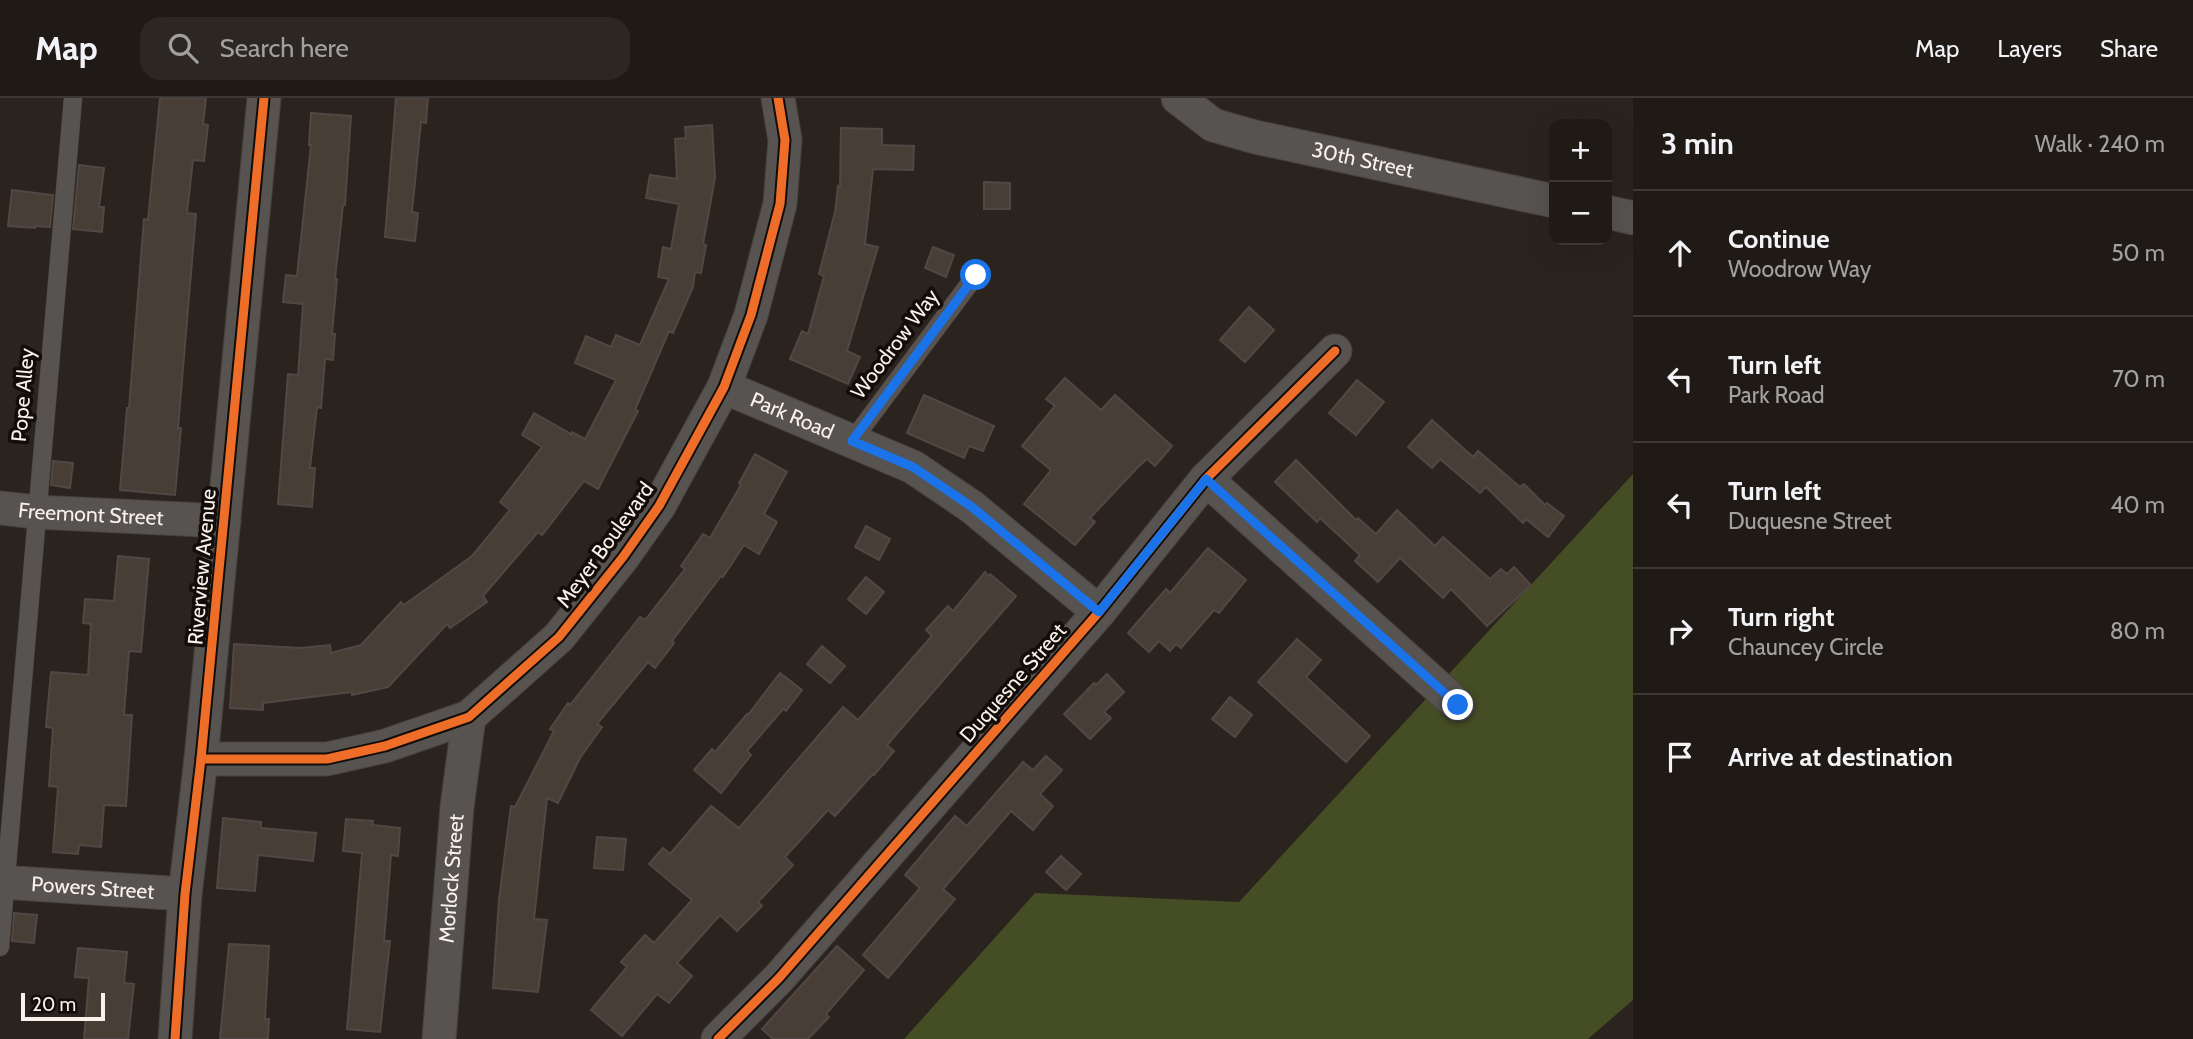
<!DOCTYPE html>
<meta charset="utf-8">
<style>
body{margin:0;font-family:Cabin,sans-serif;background:#2d2723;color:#f1f3f6}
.controls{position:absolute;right:21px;top:21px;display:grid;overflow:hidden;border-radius:14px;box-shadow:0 7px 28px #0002}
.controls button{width:63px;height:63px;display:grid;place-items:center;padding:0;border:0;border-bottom:2px solid #3d3835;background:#201a16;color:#f1f3f6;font:35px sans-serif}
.scale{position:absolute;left:21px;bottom:18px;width:84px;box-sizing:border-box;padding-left:7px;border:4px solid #fbf1eb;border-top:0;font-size:19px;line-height:24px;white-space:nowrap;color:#fbf1eb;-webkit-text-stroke:5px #130d09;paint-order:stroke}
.stop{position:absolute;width:21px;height:21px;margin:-16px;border:5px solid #1a73e8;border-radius:50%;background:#fff}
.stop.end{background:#1a73e8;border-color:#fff;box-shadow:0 2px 7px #0008}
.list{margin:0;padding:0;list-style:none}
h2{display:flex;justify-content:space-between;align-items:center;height:91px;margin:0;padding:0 28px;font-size:30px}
h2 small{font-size:23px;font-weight:400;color:#a2a1a1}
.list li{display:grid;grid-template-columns:46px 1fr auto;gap:21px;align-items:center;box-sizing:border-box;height:126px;padding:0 28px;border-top:2px solid #3d3835}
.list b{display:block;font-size:26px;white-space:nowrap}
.list p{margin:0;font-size:23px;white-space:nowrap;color:#a2a1a1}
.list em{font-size:23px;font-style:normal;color:#a2a1a1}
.icon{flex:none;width:38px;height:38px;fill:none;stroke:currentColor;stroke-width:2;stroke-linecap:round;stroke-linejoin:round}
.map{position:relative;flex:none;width:1633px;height:941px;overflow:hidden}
header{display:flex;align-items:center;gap:42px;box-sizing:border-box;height:98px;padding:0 35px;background:#201a16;border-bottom:2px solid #3d3835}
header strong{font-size:33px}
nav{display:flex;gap:38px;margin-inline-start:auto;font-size:24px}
.search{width:490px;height:63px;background:#2d2723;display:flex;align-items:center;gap:18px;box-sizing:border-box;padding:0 24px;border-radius:21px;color:#a2a1a1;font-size:26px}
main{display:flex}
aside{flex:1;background:#201a16}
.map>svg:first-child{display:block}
</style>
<header>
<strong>Map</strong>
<div class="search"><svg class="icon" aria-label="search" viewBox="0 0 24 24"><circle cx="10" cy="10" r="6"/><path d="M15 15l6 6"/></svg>Search here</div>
<nav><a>Map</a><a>Layers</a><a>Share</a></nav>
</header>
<main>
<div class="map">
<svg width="1633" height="941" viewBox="0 0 1633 941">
<rect width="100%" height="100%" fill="#2b231e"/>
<polygon fill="#444d23" points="1633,376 1633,902 1588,941 904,941 1035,795 1239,804"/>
<g fill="#493e36" stroke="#4f4844" stroke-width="2">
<polygon points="160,0 206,0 203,26 208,27 204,63 193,62 187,115 196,116 178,330 181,330 175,397 120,392 127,310 129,310 144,121 148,122"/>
<polygon points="396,0 428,0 426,25 421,24 412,114 418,115 415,143 385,139"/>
<polygon points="311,15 351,18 345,107 343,107 335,181 337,181 332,236 335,236 333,262 325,261 321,310 317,309 310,370 315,370 312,409 278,406 288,276 298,277 303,206 283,204 286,177 297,178 311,47 309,47"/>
<polygon points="712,27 715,80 703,146 706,147 701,175 695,174 693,189 673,235 669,233 635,312 638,313 598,391 584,383 542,437 538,434 483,498 487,504 450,530 447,526 388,589 352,597 352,594 263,605 263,612 230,610 234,546 300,550 330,547 331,555 361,547 401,504 404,507 472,458 510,412 500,404 542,349 522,337 534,315 571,336 572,334 585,341 616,282 575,265 586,238 611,249 616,237 640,247 669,181 658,179 663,149 671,151 679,106 646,100 650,77 677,81 675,41 686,40 685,29"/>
<polygon points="841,30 882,31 882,47 914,48 913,72 873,71 865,146 878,149 847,253 860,259 848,286 790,261 802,233 808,236 824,178 819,176 835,114 838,88 840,89"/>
<polygon points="79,67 104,70 99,109 104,109 102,134 73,131"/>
<polygon points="984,84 1010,85 1010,111 984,111"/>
<polygon points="12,92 53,97 50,129 35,128 35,130 8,128"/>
<polygon points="933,149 954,157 946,179 925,170"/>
<polygon points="1249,209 1274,232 1245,264 1220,242"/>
<polygon points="1065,280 1101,312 1115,297 1172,348 1155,368 1147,361 1139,368 1090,420 1095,424 1075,447 1024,406 1051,372 1022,348 1055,308 1046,301"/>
<polygon points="1357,282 1384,304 1356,337 1329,315"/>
<polygon points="924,297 994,328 983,353 969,348 964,360 907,335"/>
<polygon points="1432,322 1473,359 1478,353 1520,389 1524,386 1545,407 1547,405 1564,418 1548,439 1526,421 1523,425 1486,389 1480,395 1440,361 1432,370 1408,349"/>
<polygon points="755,356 787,374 764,416 777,424 759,456 744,447 723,479 721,478 672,543 674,545 655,570 648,564 597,626 602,629 580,660 558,705 547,700 534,821 547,822 538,894 493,890 499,801 511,708 515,709 554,633 550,631 568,605 570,607 640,519 645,522 685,471 681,468 703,436 710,440 741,387 739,385"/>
<polygon points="1296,362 1356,422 1358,420 1376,436 1397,412 1435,448 1443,439 1490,481 1501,471 1507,476 1514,469 1531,487 1487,528 1451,491 1443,500 1400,460 1378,484 1355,463 1360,457 1320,420 1317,424 1275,384"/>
<polygon points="53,363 73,365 70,390 51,387"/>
<polygon points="866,428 890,441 879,462 855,449"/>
<polygon points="1208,450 1246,482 1219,515 1214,512 1181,550 1176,546 1170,553 1159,543 1149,554 1128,535 1166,491 1170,495"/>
<polygon points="118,458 149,461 141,554 129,553 124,617 132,617 126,708 104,707 101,749 79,747 78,756 53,754 58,689 49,688 53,630 46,629 51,574 88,577 91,526 83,525 85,501 114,503"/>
<polygon points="985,474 988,478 990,476 1016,498 887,647 894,653 874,677 873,676 835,718 828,712 785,759 793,767 758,804 762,808 737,833 720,817 677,865 692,878 669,905 657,896 622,938 591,912 627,869 621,864 645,837 654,845 692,802 649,766 663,750 670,756 711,708 739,730 843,609 858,622 932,538 926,532 948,508 953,513"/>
<polygon points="866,479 884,494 866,516 848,501"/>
<polygon points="1297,541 1321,562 1306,579 1370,638 1346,664 1258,584"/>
<polygon points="822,548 845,568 830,585 807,566"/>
<polygon points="780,575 802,592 786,613 783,611 747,653 751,657 721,695 694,672 712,651 715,654 747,616 748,617"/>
<polygon points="1107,576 1124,594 1104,614 1111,620 1090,641 1064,616 1094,585 1096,587"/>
<polygon points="1230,599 1252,617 1235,639 1212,621"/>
<polygon points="1046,658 1062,672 1040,696 1053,708 1033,732 1011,713 943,791 955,801 888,880 863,857 920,790 905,777 955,718 967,728 1023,664 1033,672"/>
<polygon points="223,720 261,724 261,730 316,735 313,763 258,757 255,793 217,790"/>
<polygon points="346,721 373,723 372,727 400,730 398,758 391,757 384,843 390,843 380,934 347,931 362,755 343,753"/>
<polygon points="597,739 626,741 623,772 594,770"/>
<polygon points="1061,758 1081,776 1066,792 1046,774"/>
<polygon points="14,815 37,817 34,845 12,843"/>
<polygon points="229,846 269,848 265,921 269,921 268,941 220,941"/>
<polygon points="837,848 864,872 826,916 829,919 808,941 773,941 762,931"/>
<polygon points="78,850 127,854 124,885 134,886 128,941 84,941 89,880 75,879"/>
</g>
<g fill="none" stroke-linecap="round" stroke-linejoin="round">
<defs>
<g id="service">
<polyline points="852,343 976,177"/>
<polyline points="0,849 73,0"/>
</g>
<g id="minor">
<path id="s1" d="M1178 0 1213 27 1255 39 1554 103"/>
<polyline points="1607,114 1633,120"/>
<path id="s2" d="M724 289 913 369 972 409 1099 514"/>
<polyline points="1206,381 1458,607"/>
<path id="s3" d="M0 410 36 414 224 423"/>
<polyline points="201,661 327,661 385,648 469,619 559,539 623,459 659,408 724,289 751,217 780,106 785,42 778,0"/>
<path id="s4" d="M0 784 185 796"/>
<polyline points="175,941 185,796 201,661 264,0"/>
<path id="s5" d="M439 941 457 709 469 619"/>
<polyline points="718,941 779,880 1099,514 1206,381 1335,253"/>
</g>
</defs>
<use href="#service" stroke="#47413c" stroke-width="19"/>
<use href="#minor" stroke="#47413c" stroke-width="35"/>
<use href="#service" stroke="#565351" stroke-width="18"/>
<use href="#minor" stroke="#565351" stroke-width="33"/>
<defs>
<g id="cycleway">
<polyline points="201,661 327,661 385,648 469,619 559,539 623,459 659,408 724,289 751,217 780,106 785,42 778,0"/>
<polyline points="175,941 185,796 201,661 264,0"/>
<polyline points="718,941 779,880 1099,514 1206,381 1335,253"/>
</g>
</defs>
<use href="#cycleway" stroke="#130d09" stroke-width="13"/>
<use href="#cycleway" stroke="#ee6e29" stroke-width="9"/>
</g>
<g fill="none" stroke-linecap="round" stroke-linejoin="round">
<polyline stroke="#1a73e8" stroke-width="9" points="976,177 852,343 913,369 972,409 1099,514 1206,381 1458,607"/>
</g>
<g text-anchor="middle" stroke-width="7" stroke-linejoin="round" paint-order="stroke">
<g font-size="21" fill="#fbf1eb" stroke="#130d09">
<text dy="7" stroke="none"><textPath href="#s1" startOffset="198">30th Street</textPath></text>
<text transform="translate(895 246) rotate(-53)" y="7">Woodrow Way</text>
<text transform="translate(23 297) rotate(-85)" y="7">Pope Alley</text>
<text dy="7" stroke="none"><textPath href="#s2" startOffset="74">Park Road</textPath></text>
<text dy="7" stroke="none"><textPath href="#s3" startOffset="91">Freemont Street</textPath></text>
<text transform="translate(605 447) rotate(-54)" y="7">Meyer Boulevard</text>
<text transform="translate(202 469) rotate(-85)" y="7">Riverview Avenue</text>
<text transform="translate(1013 585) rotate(-49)" y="7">Duquesne Street</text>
<text dy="7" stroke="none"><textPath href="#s5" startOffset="161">Morlock Street</textPath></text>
<text dy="7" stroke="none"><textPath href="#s4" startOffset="93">Powers Street</textPath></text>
</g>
</g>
</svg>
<div class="controls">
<button>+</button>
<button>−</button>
</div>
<div class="scale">20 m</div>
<div class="stop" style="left:976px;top:177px"></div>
<div class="stop end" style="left:1458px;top:607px"></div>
</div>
<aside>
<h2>3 min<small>Walk · 240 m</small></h2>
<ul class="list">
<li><svg class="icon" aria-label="ahead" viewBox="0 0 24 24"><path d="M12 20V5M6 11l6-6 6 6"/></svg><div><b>Continue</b><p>Woodrow Way</p></div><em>50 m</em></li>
<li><svg class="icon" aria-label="left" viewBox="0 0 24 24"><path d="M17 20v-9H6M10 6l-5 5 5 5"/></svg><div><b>Turn left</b><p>Park Road</p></div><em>70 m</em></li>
<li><svg class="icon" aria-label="left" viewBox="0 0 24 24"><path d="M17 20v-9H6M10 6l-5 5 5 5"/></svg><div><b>Turn left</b><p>Duquesne Street</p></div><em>40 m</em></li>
<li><svg class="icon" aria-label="right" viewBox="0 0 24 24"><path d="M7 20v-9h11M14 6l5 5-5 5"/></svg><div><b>Turn right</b><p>Chauncey Circle</p></div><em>80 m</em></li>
<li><svg class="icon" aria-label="arrive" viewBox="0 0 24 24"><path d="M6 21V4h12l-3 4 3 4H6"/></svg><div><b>Arrive at destination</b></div></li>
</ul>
</aside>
</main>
